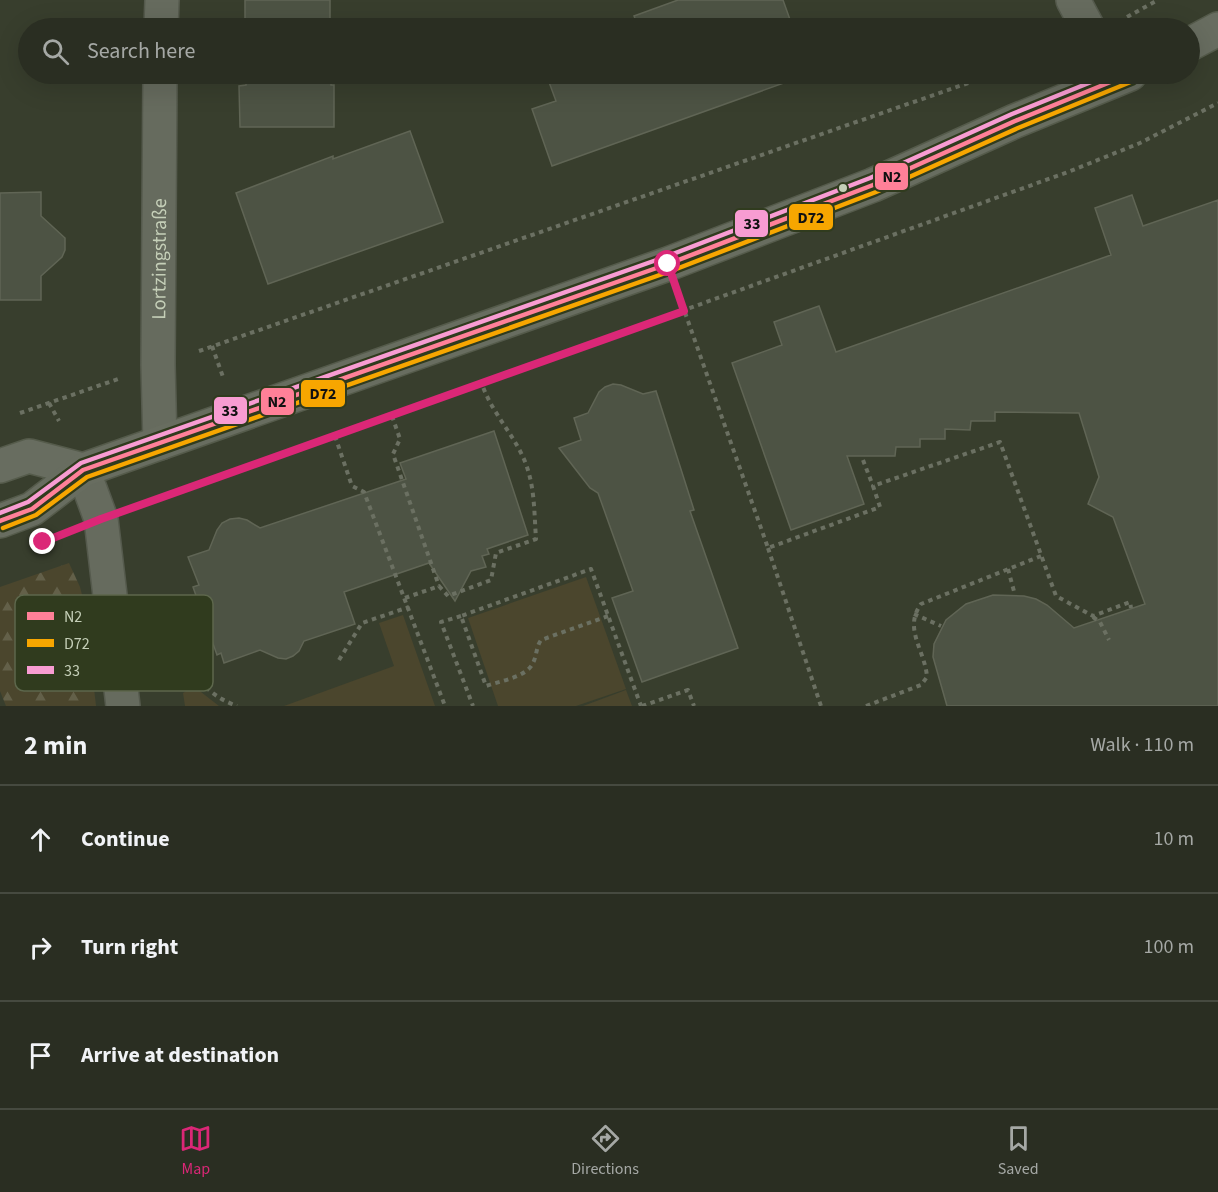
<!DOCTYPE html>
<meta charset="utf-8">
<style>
body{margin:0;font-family:"Source Sans 3",sans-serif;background:#32362a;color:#f1f3f6}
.stop{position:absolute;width:18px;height:18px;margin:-14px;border:4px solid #db2777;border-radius:50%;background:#fff}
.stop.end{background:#db2777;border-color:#fff;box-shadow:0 2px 6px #0008}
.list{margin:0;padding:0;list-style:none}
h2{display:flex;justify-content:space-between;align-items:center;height:78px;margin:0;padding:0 24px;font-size:26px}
h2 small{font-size:20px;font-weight:400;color:#a5a8a5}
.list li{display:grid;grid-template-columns:39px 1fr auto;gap:18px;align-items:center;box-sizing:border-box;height:108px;padding:0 24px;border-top:2px solid #464a40}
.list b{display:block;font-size:22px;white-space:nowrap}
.list em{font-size:20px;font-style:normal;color:#a5a8a5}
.icon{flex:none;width:33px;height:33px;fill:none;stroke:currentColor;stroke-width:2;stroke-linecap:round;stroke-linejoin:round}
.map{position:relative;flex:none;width:1218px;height:706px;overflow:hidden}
.search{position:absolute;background:#2a2e22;box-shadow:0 6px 24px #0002;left:18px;right:18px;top:18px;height:66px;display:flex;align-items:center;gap:15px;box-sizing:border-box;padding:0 21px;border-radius:33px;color:#a5a8a5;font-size:22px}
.sheet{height:402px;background:#2a2e22}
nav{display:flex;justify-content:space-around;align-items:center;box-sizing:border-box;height:84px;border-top:2px solid #464a40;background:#2a2e22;font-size:16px;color:#a5a8a5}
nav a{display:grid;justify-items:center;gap:3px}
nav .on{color:#db2777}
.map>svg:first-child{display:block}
</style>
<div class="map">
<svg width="1218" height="706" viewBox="0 0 1218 706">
<defs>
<pattern id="forest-firs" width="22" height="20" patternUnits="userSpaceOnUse" patternTransform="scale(1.5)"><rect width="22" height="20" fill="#4b462d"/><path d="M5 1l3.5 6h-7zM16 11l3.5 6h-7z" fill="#636049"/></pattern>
</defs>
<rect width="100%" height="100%" fill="#383e2d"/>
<g fill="#4b462d">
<polygon points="586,577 626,689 576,706 498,706 468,618"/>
<polygon points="403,615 435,706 284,706 394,666 379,623"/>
<polygon points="197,685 201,692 219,706 185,706 183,693"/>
<polygon points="626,690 632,706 583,706"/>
</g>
<polygon fill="url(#forest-firs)" points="69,563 80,587 84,603 96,706 6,706 0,691 0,587"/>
<g fill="#4d5344" stroke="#606555" stroke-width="1.5">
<rect x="245" y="0" width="85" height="28"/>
<polygon points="678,0 783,0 793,28 639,28 634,16"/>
<polygon points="246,74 331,74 331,85 334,85 334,127 240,127 239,86 246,85"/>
<polygon points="546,74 809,74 552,166 532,109 556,101"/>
<polygon points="410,131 443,222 268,284 236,193 333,156 333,159"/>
<polygon points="41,192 41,216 65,238 65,250 62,257 41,276 41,300 0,300 0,193"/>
<polygon points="1132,195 1143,226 1218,200 1218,706 947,706 933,657 934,644 946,620 966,604 993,595 1024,596 1036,599 1047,605 1074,628 1145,604 1113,517 1088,504 1099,477 1079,413 995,412 995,421 971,421 970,430 945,429 945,439 920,439 920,447 896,447 895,456 847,456 864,504 791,530 732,363 782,345 774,322 819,306 836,352 1111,255 1095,208"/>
<polygon points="613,384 621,385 643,394 656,391 694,510 690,511 738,648 642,682 612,598 633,591 598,493 590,488 559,448 581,440 574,418 588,413 599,392 605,387"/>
<polygon points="494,431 528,535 487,549 489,554 482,556 486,567 471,571 455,601 429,563 344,592 355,624 304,641 299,651 293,656 286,659 278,658 260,650 224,663 221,653 217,655 193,587 199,585 188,557 209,550 217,530 222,523 230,519 239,518 247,520 260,528 406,479 400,463"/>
</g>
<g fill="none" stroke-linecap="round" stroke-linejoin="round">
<defs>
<g id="minor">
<polyline points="1073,0 1088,28"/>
<polyline points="161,28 162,0"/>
<path id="s1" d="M160 443 158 365 160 74"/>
<polyline points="83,470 101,519 123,706"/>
</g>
<g id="major">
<polyline points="1190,44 1218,29"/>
<polyline points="0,466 29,456 83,470"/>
<polyline points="0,521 32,509 83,470 668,264 873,185 1015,121 1130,74"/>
</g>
</defs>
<use href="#minor" stroke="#555a4d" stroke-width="36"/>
<use href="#major" stroke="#555b4b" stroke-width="36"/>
<g stroke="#6b7062" stroke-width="4" stroke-dasharray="4.5 4.5" stroke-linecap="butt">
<polyline points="1127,17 1158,0"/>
<polyline points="682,304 768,548 880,507 873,486 1000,442 1056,596 1093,616 1130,602 1131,608"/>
<polyline points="212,346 223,377"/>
<polyline points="199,351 994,74"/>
<polyline points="49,403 59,421"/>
<polyline points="20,413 118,379"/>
<polyline points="392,416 400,439 393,454 439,586"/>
<polyline points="335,436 352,486 364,492 445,706"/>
<polyline points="863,460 873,486"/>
<polyline points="139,506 1068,172 1140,143 1218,103"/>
<polyline points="768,548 821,706"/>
<polyline points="1008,569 1015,595"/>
<path d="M405 598 439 586 448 596 491 580 496 553 536 539C534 511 535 483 523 457 511 431 491 411 482 384"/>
<path d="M156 610V614L186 608C189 626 195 673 205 686 213 695 226 702 237 706"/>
<polyline points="914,614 941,626"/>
<polyline points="461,616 441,622 473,706"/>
<path d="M608 616 541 640C536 647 537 655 533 663 527 677 500 681 486 686L461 616 591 569C608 615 624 660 641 706"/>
<polyline points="1093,617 1100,622 1109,640"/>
<polyline points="339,660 362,623 409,607"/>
<polyline points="642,706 688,690 694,706"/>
<path d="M866 706 921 685 927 677C925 650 903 629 921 604L1041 556"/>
</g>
<use href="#minor" stroke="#666b5e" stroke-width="33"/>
<use href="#major" stroke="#686d60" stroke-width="33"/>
<defs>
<polyline id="bus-1" points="0,521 32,509 83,470 668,264 873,185 1015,121 1130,74"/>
<polyline id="bus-2" points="3,528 36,515 87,477 671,271 876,192 1018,128 1133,81"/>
<polyline id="bus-3" points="0,513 28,502 81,463 665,257 870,178 1012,114 1111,74"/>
</defs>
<use href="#bus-1" stroke="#303b1e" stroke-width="9"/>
<use href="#bus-2" stroke="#303b1e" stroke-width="9"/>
<use href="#bus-3" stroke="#303b1e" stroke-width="9"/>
<use href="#bus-1" stroke="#ff8098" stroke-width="4.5"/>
<use href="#bus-2" stroke="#f7a600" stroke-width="4.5"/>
<use href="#bus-3" stroke="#f89cd2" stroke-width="4.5"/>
</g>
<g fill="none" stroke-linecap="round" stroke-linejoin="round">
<polyline stroke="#db2777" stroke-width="8" points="43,542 101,519 684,311 668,264"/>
</g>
<circle fill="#c5cfb8" stroke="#303b1e" stroke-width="2" cx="843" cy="188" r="5"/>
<g text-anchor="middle" stroke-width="4.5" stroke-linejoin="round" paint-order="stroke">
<g font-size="20" fill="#c5cfb8" stroke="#303b1e">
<text dy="7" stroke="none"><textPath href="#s1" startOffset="184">Lortzingstraße</textPath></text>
</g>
</g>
<rect x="15" y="595" width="198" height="96" rx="9" fill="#303b1e" stroke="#5d674c" stroke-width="1.5"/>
<rect x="27" y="612" width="27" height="8" fill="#ff8098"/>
<rect x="27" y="639" width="27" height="8" fill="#f7a600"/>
<rect x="27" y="666" width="27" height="8" fill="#f89cd2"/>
<g font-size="16" fill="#c5cfb8">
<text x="64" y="622">N2</text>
<text x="64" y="649">D72</text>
<text x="64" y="676">33</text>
</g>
<g stroke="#303b1e" stroke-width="2">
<rect x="874" y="162" width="35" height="29" rx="6" fill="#ff8098"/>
<rect x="788" y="203" width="46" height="28" rx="6" fill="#f7a600"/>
<rect x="734" y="209" width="35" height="29" rx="6" fill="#f89cd2"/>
<rect x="300" y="379" width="46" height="29" rx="6" fill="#f7a600"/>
<rect x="260" y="387" width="35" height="29" rx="6" fill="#ff8098"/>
<rect x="213" y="396" width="35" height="29" rx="6" fill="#f89cd2"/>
</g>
<g font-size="16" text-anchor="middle" font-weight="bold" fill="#111">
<text x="892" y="182">N2</text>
<text x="811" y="223">D72</text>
<text x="752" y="229">33</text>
<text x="323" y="399">D72</text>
<text x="277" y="407">N2</text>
<text x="230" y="416">33</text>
</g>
</svg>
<div class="stop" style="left:668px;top:264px"></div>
<div class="stop end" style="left:43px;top:542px"></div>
<div class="search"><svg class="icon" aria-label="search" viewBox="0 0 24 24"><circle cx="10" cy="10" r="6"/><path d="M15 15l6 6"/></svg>Search here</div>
</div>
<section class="sheet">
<h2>2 min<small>Walk · 110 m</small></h2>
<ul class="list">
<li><svg class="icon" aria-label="ahead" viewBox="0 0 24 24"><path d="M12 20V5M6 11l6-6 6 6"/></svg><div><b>Continue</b></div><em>10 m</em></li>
<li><svg class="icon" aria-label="right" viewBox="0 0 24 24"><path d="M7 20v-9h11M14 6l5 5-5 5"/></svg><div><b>Turn right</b></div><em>100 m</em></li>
<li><svg class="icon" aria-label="arrive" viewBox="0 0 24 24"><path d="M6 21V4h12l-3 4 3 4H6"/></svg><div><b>Arrive at destination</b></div></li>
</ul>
</section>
<nav>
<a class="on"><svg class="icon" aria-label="map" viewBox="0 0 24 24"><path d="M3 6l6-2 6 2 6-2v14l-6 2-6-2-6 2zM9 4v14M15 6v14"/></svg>Map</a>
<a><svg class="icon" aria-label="directions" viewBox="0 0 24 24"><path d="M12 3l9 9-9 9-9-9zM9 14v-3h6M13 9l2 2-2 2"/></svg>Directions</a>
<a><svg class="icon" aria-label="saved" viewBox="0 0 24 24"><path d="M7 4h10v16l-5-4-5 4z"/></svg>Saved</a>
</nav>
